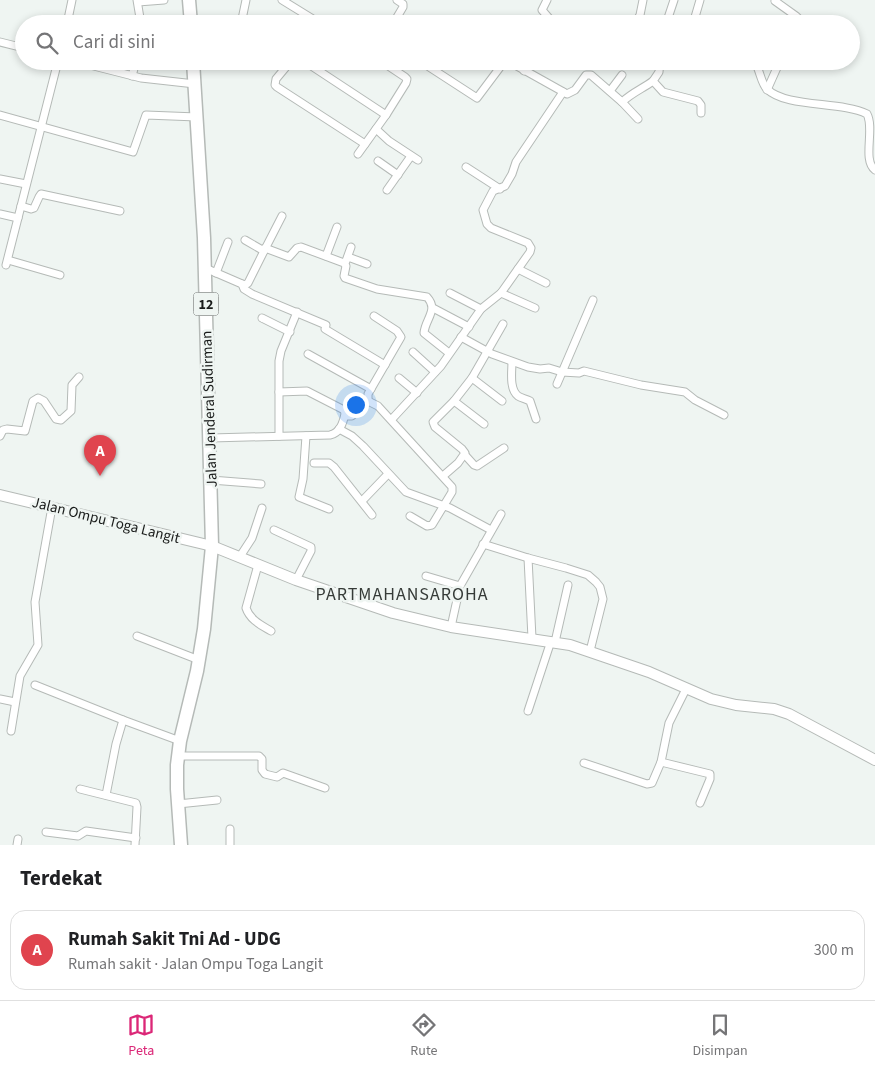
<!DOCTYPE html>
<html lang="id">
<meta charset="utf-8">
<style>
body{margin:0;font-family:"Source Sans 3",sans-serif;background:#f2f2f2;color:#202124}
.you{position:absolute;left:355px;top:404px;width:18px;height:18px;margin:-12px;border:4px solid #fff;border-radius:50%;background:#1a73e8;box-shadow:0 0 0 8px #1a73e833}
.badge{display:grid;place-items:center;width:32px;height:32px;border-radius:50%;background:#db2777;color:#fff;font-size:16px;font-weight:700}
.pin{position:absolute;translate:-50% -41px;filter:drop-shadow(0 1px 2px #0008)}
.pin::after{content:'';position:absolute;top:26px;width:18px;height:15px;background:inherit;clip-path:polygon(0 0,100% 0,50% 100%)}
.list{margin:0;padding:0;list-style:none}
h2{display:flex;justify-content:space-between;align-items:center;height:65px;margin:0;padding:0 20px;font-size:21px}
h2 small{font-size:16px;font-weight:400;color:#757577}
.list li{display:grid;grid-template-columns:32px 1fr auto;gap:15px;align-items:center;box-sizing:border-box;height:80px;margin:0 10px 10px;padding:0 10px;border:1px solid #e0e0e0;border-radius:15px}
.list b{display:block;font-size:19px;white-space:nowrap}
.list p{margin:0;font-size:16px;white-space:nowrap;color:#757577}
.list em{font-size:16px;font-style:normal;color:#757577}
.icon{flex:none;width:28px;height:28px;fill:none;stroke:currentColor;stroke-width:2;stroke-linecap:round;stroke-linejoin:round}
.map{position:relative;flex:none;width:875px;height:845px;overflow:hidden}
.search{position:absolute;background:#fff;box-shadow:0 2px 8px #0003;left:15px;right:15px;top:15px;height:55px;display:flex;align-items:center;gap:12px;box-sizing:border-box;padding:0 18px;border-radius:28px;color:#757577;font-size:19px}
.sheet{height:155px;background:#fff}
nav{display:flex;justify-content:space-around;align-items:center;box-sizing:border-box;height:70px;border-top:1px solid #e0e0e0;background:#fff;font-size:14px;color:#757577}
nav a{display:grid;justify-items:center;gap:2px}
nav .on{color:#db2777}
.map>svg:first-child{display:block}
</style>
<div class="map">
<svg width="875" height="845" viewBox="0 0 875 845">
<rect width="100%" height="100%" fill="#eff5f2"/>
<g fill="none" stroke-linecap="round" stroke-linejoin="round">
<defs>
<g id="street">
<polyline points="137,0 141,24"/>
<polyline points="282,0 321,24"/>
<polyline points="547,0 542,10 554,24"/>
<polyline points="775,1 796,16 798,18 797,24"/>
<polyline points="138,2 164,0"/>
<polyline points="67,24 72,0"/>
<polyline points="241,24 246,0"/>
<polyline points="393,24 403,7 403,4 397,0"/>
<polyline points="635,24 640,15 643,0"/>
<polyline points="666,24 674,0"/>
<polyline points="693,24 700,0"/>
<polyline points="0,42 24,48"/>
<polyline points="74,61 141,78 195,84"/>
<polyline points="291,61 276,79 275,85 277,87 365,144"/>
<polyline points="304,61 386,115"/>
<polyline points="420,61 477,98 501,66"/>
<polyline points="493,61 501,66 503,64"/>
<path d="M508 61 567 94 575 90 586 75H591L622 102C633 92 642 89 653 81"/>
<polyline points="660,61 659,72 653,81 663,92 698,101 701,105 701,113"/>
<path d="M754 61C760 69 761 84 767 89 786 108 841 101 867 114 875 129 862 160 875 170"/>
<polyline points="575,64 578,61"/>
<polyline points="524,71 533,61"/>
<polyline points="132,76 136,61"/>
<polyline points="767,90 780,61"/>
<polyline points="610,91 622,75"/>
<polyline points="622,102 638,119"/>
<polyline points="0,115 133,152 146,115 197,117"/>
<polyline points="376,129 389,141 418,160"/>
<polyline points="358,154 386,115 406,83 407,79 405,77 381,61"/>
<polyline points="378,161 398,175"/>
<polyline points="466,167 500,189"/>
<polyline points="0,179 26,184"/>
<polyline points="387,190 411,156"/>
<polyline points="21,206 31,209 34,208 39,197 41,194 120,211"/>
<polyline points="0,214 18,218"/>
<polyline points="245,240 264,251 282,216"/>
<path d="M265 248 289 257 297 248 301 247 344 263 346 266 344 276 345 278 377 289 427 297C439 310 425 319 424 333L449 353"/>
<polyline points="326,256 337,227"/>
<polyline points="348,257 367,264"/>
<polyline points="8,260 60,275"/>
<polyline points="346,261 351,247"/>
<polyline points="6,265 58,61"/>
<polyline points="205,268 242,284 244,289 252,294 326,325 325,329 385,365"/>
<polyline points="518,269 546,283"/>
<polyline points="216,273 228,242"/>
<polyline points="242,284 245,285 248,283 264,251"/>
<polyline points="450,293 481,309"/>
<polyline points="501,293 535,308"/>
<polyline points="433,308 469,327"/>
<polyline points="262,318 290,332"/>
<polyline points="461,337 492,354 528,367 540,369 549,368 562,372 579,373 584,371 641,385 685,392 695,400 724,415"/>
<polyline points="413,352 435,372"/>
<polyline points="308,354 371,389"/>
<path d="M512 362C512 371 509 389 518 396 521 398 526 399 530 401L536 419"/>
<polyline points="399,378 417,393"/>
<polyline points="472,378 502,401"/>
<polyline points="557,384 593,300"/>
<polyline points="368,401 368,394 401,337 397,331 374,316"/>
<polyline points="454,401 484,424"/>
<polyline points="345,416 352,416 364,403 368,401 378,406 452,487 452,492 432,525 427,526 410,516"/>
<polyline points="392,419 441,366 481,309 501,293 530,252 531,248 528,243 491,228 487,224 483,210 493,191 505,186 512,174 516,162 563,92"/>
<polyline points="339,429 352,436 363,446 406,492 450,508 491,530"/>
<polyline points="0,436 3,430 7,429 25,431 33,401 38,398 44,401 56,419 61,420 71,411 72,385 79,377"/>
<polyline points="279,436 279,361 281,351 297,312"/>
<polyline points="306,436 303,479 299,497 329,509"/>
<path d="M211 438 330 435C340 433 343 423 345 414L344 410 307 391 279 392"/>
<polyline points="465,455 474,465 477,466 504,448"/>
<polyline points="314,463 329,463 334,467 372,515"/>
<polyline points="443,476 458,463 465,453 462,449 435,427 433,422 454,401 472,378 503,324"/>
<polyline points="211,480 261,484"/>
<polyline points="362,501 388,474"/>
<polyline points="274,530 311,547 311,551 296,580"/>
<polyline points="483,544 528,558 566,568 588,575 596,582 600,587 603,599 590,651"/>
<polyline points="239,558 252,538 262,508"/>
<polyline points="528,558 532,638"/>
<path d="M258 565 246 608C250 620 261 625 271 631"/>
<polyline points="426,576 460,586"/>
<polyline points="451,627 460,586 501,514"/>
<polyline points="137,636 199,660"/>
<polyline points="555,642 568,585"/>
<polyline points="35,685 123,720 116,744 106,795"/>
<polyline points="0,699 15,702"/>
<polyline points="528,711 551,641"/>
<polyline points="123,720 180,741"/>
<polyline points="11,731 20,676 38,645 35,602 52,507"/>
<polyline points="178,756 259,756 262,759 262,770 265,774 277,777 283,773 325,788"/>
<polyline points="661,762 710,774 710,779 700,803"/>
<polyline points="584,763 647,784 652,783 661,762 669,723 686,689"/>
<polyline points="80,789 136,803 137,807 135,845"/>
<polyline points="178,804 217,800"/>
<polyline points="230,829 230,845"/>
<polyline points="46,832 78,836 86,831 136,838"/>
<polyline points="17,845 18,839"/>
</g>
<polyline id="secondary" points="0,495 212,546 296,580 393,613 451,627 570,645 649,672 711,699 736,705 774,709 789,714 875,760"/>
<g id="highway">
<polyline points="189,0 191,24"/>
<polyline points="181,845 177,789 177,765 180,741 197,671 204,629 212,546 204,238 193,61"/>
</g>
</defs>
<use href="#street" stroke="#b5bab7" stroke-width="9"/>
<use href="#secondary" stroke="#b5bab7" stroke-width="12"/>
<use href="#highway" stroke="#b5bab7" stroke-width="15"/>
<use href="#street" stroke="#fff" stroke-width="7"/>
<use href="#secondary" stroke="#fff" stroke-width="10"/>
<use href="#highway" stroke="#fff" stroke-width="12"/>
</g>
<g text-anchor="middle" stroke-width="5" stroke-linejoin="round" paint-order="stroke">
<rect fill="#eff5f2" stroke="#5a5d5c" stroke-width="1" x="193.5" y="292.5" width="25" height="23" rx="4"/>
<g font-size="14" font-weight="bold" fill="#1a1c1b">
<text x="206" y="309">12</text>
</g>
<g font-size="15" fill="#1a1c1b" stroke="#eff5f2">
<text transform="translate(209 409) rotate(-92)" y="5">Jalan Jenderal Sudirman</text>
<text transform="translate(106 520) rotate(14)" y="5">Jalan Ompu Toga Langit</text>
</g>
<g font-size="18" letter-spacing="1" fill="#363b38" stroke="#eff5f2">
<text x="402" y="600">PARTMAHANSAROHA</text>
</g>
</g>
</svg>
<div class="you"></div>
<div class="pin badge" style="left:100px;top:476px;background:#e0444e">A</div>
<div class="search"><svg class="icon" aria-label="search" viewBox="0 0 24 24"><circle cx="10" cy="10" r="6"/><path d="M15 15l6 6"/></svg>Cari di sini</div>
</div>
<section class="sheet">
<h2>Terdekat<small></small></h2>
<ul class="list">
<li><span class="badge" style="background:#e0444e">A</span><div><b>Rumah Sakit Tni Ad - UDG</b><p>Rumah sakit · Jalan Ompu Toga Langit</p></div><em>300 m</em></li>
</ul>
</section>
<nav>
<a class="on"><svg class="icon" aria-label="map" viewBox="0 0 24 24"><path d="M3 6l6-2 6 2 6-2v14l-6 2-6-2-6 2zM9 4v14M15 6v14"/></svg>Peta</a>
<a><svg class="icon" aria-label="directions" viewBox="0 0 24 24"><path d="M12 3l9 9-9 9-9-9zM9 14v-3h6M13 9l2 2-2 2"/></svg>Rute</a>
<a><svg class="icon" aria-label="saved" viewBox="0 0 24 24"><path d="M7 4h10v16l-5-4-5 4z"/></svg>Disimpan</a>
</nav>
